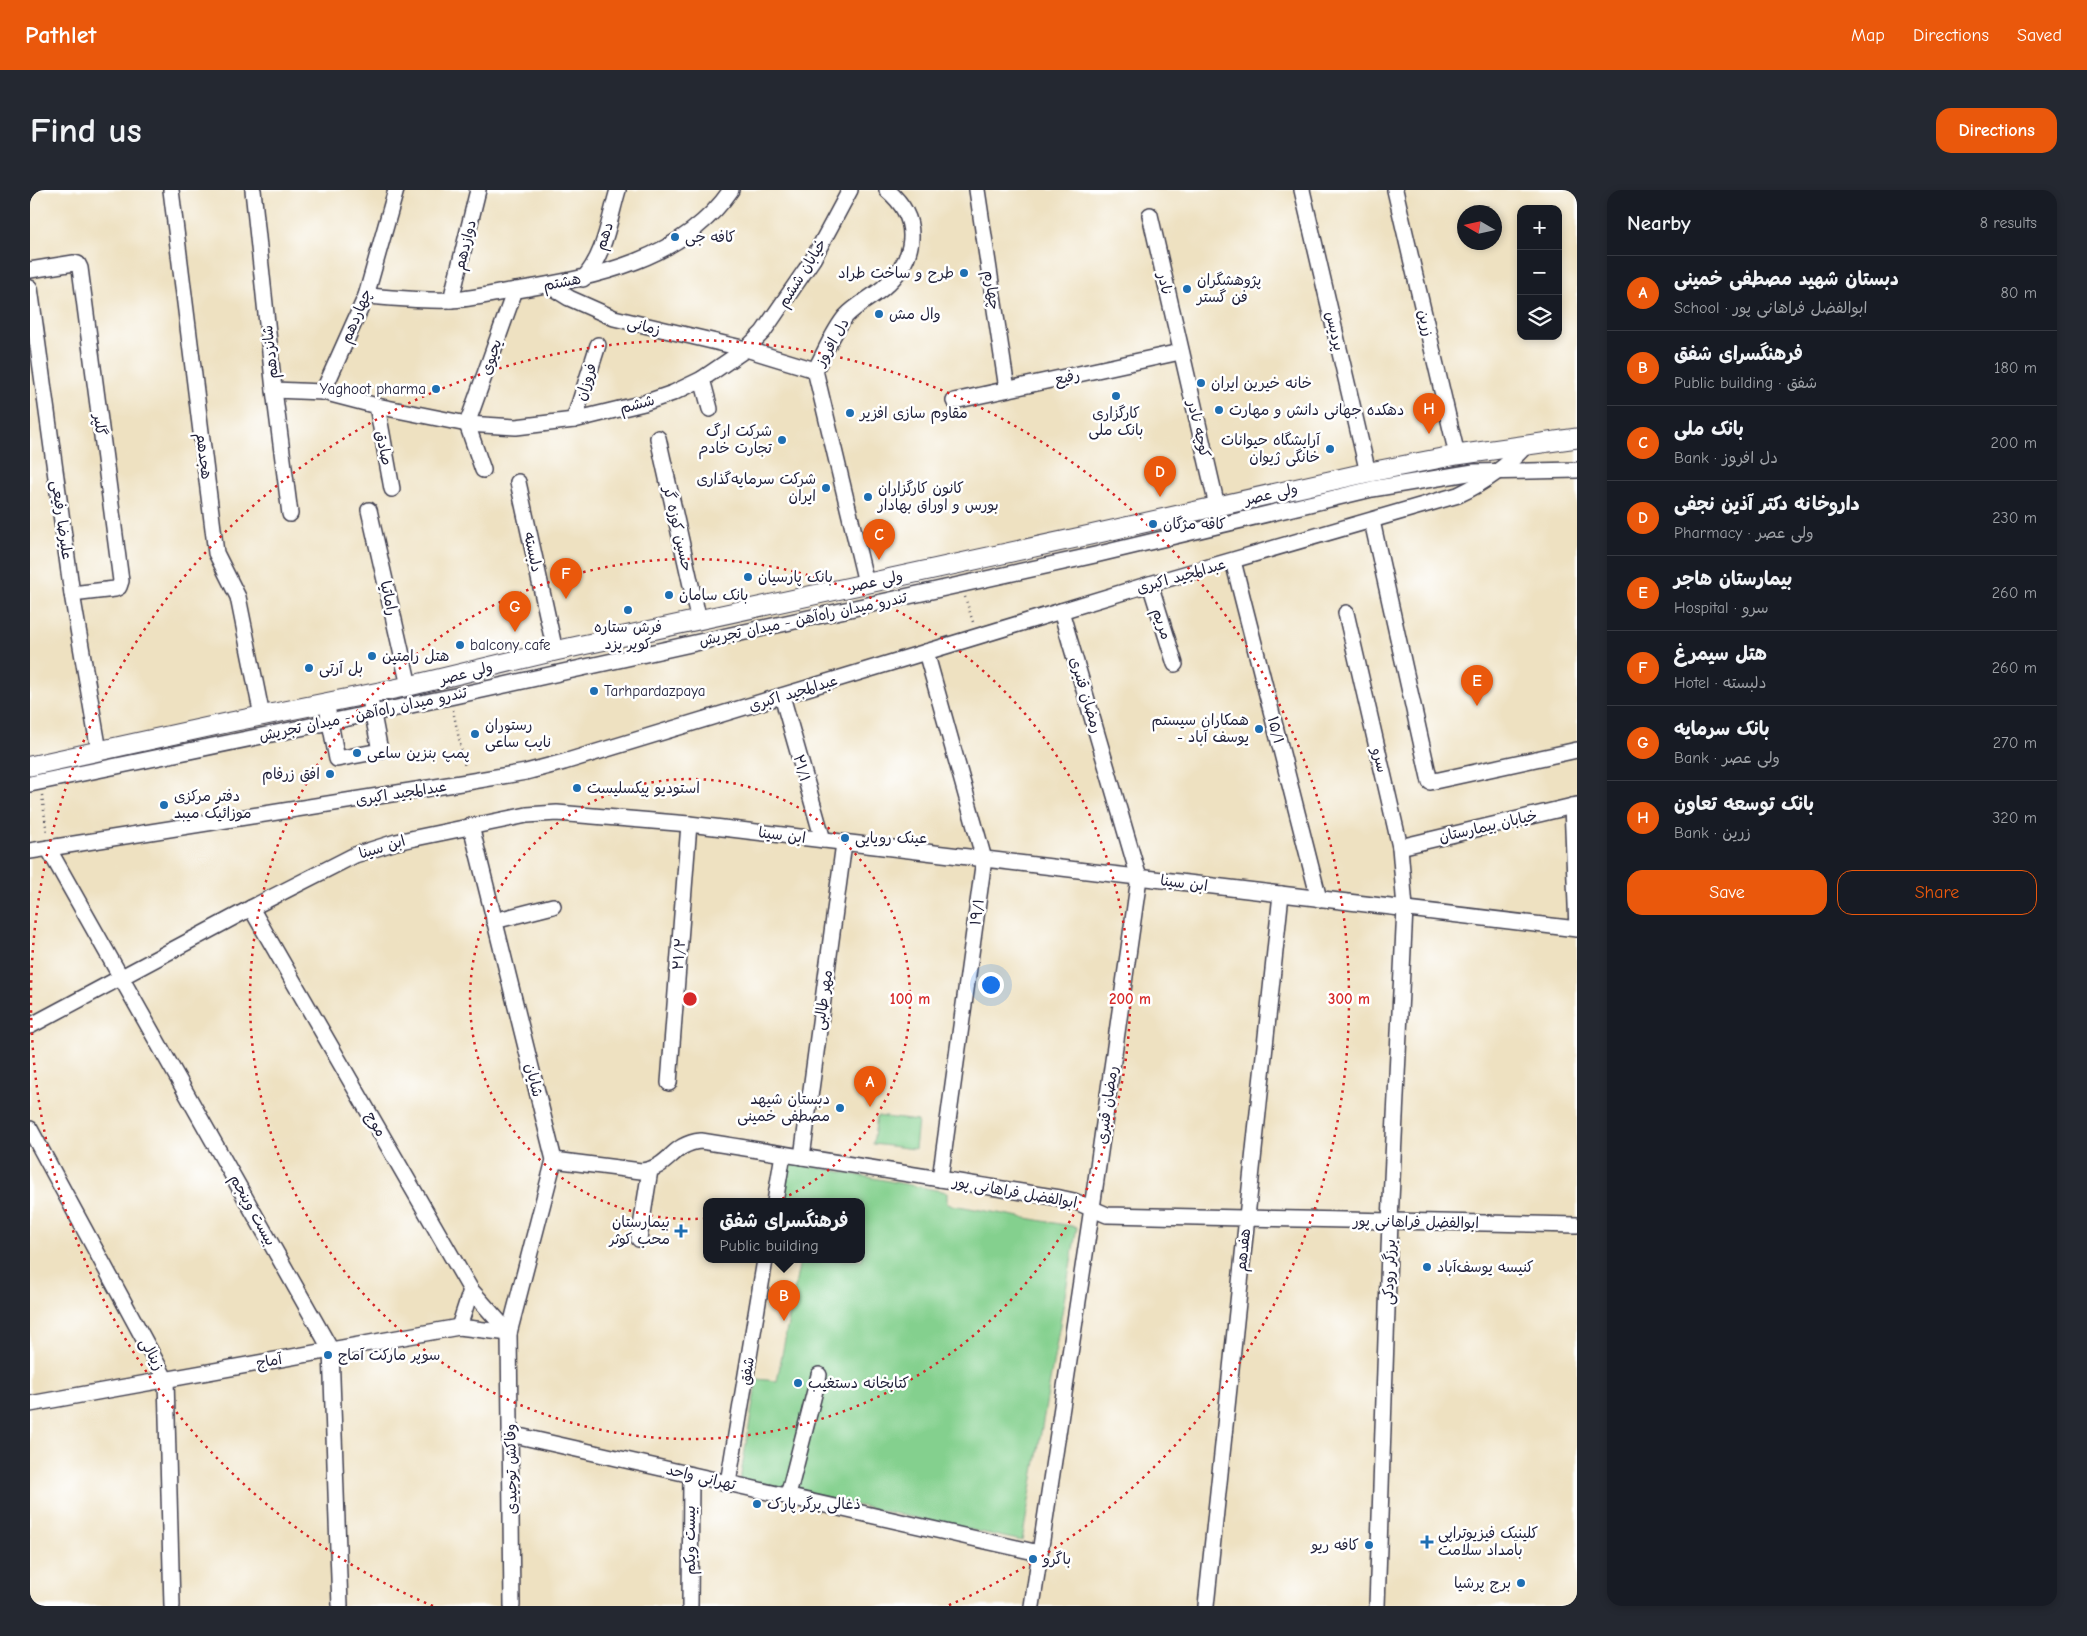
<!DOCTYPE html>
<meta charset="utf-8">
<style>
body{margin:0;font-family:"Comic Neue","Playpen Sans Arabic",sans-serif;background:#242831;color:#f1f3f6}
.controls{position:absolute;right:15px;top:15px;display:grid;overflow:hidden;border-radius:10px;box-shadow:0 2px 8px #0003}
.controls button{width:45px;height:45px;display:grid;place-items:center;padding:0;border:0;border-bottom:1px solid #363941;background:#171b24;color:#f1f3f6;font:25px sans-serif}
.compass{position:absolute;left:1427px;top:15px;width:45px;height:45px;border-radius:50%;background:#171b24;box-shadow:0 2px 8px #0003;rotate:279deg}
.you{position:absolute;left:960px;top:794px;width:18px;height:18px;margin:-12px;border:4px solid #fff;border-radius:50%;background:#1a73e8;box-shadow:0 0 0 8px #1a73e833}
.badge{display:grid;place-items:center;width:32px;height:32px;border-radius:50%;background:#ea580c;color:#fff;font-size:16px;font-weight:700}
.pin{position:absolute;translate:-50% -41px;filter:drop-shadow(0 1px 2px #0008)}
.pin::after{content:'';position:absolute;top:26px;width:18px;height:15px;background:inherit;clip-path:polygon(0 0,100% 0,50% 100%)}
.popup{position:absolute;left:673px;top:1008px;width:162px;height:65px;box-sizing:border-box;display:grid;place-content:center;border-radius:10px;background:#171b24;filter:drop-shadow(0 1px 4px #0005);font-size:16px;white-space:nowrap;color:#9ea1a6}
.popup b{font-size:19px;color:#f1f3f6}
.popup::after{content:'';position:absolute;left:50%;top:100%;margin-left:-10px;border:10px solid transparent;border-top-color:#171b24}
.list{margin:0;padding:0;list-style:none}
h2{display:flex;justify-content:space-between;align-items:center;height:65px;margin:0;padding:0 20px;font-size:21px}
h2 small{font-size:16px;font-weight:400;color:#9ea1a6}
.list li{display:grid;grid-template-columns:32px 1fr auto;gap:15px;align-items:center;box-sizing:border-box;height:75px;padding:0 20px;border-top:1px solid #363941}
.list b{display:block;font-size:19px;white-space:nowrap}
.list p{margin:0;font-size:16px;white-space:nowrap;color:#9ea1a6}
.list em{font-size:16px;font-style:normal;color:#9ea1a6}
.actions{display:flex;gap:10px;padding:15px 20px}
.actions a{flex:1;padding:11px 0;border:1px solid #ea580c;border-radius:15px;text-align:center;font-size:18px;color:#ea580c}
.actions .main{background:#ea580c;color:#fff}
.icon{flex:none;width:28px;height:28px;fill:none;stroke:currentColor;stroke-width:2;stroke-linecap:round;stroke-linejoin:round}
.map{position:relative;flex:none;width:1547px;height:1416px;overflow:hidden;border-radius:15px}
header{display:flex;align-items:center;gap:30px;box-sizing:border-box;height:70px;padding:0 25px;background:#ea580c;color:#fff}
header strong{font-size:24px}
nav{display:flex;gap:28px;margin-inline-start:auto;font-size:18px}
.intro{display:flex;align-items:center;justify-content:space-between;box-sizing:border-box;height:120px;padding:0 30px}
h1{margin:0;font-size:35px}
.button{padding:12px 22px;border-radius:15px;background:#ea580c;color:#fff;font-size:18px;font-weight:700}
main{display:flex;gap:30px;padding:0 30px}
aside{flex:1;background:#171b24;border-radius:15px;box-shadow:0 2px 8px #0003}
.map>svg:first-child{display:block}
</style>
<header>
<strong>Pathlet</strong>
<nav><a>Map</a><a>Directions</a><a>Saved</a></nav>
</header>
<div class="intro"><h1>Find us</h1><a class="button">Directions</a></div>
<main>
<div class="map">
<svg width="1547" height="1416" viewBox="0 0 1547 1416">
<rect width="100%" height="100%" fill="#fff"/>
<filter id="ink" filterUnits="userSpaceOnUse"><feTurbulence type="fractalNoise" baseFrequency=".02" numOctaves="2"/><feDisplacementMap in="SourceGraphic" scale="10" xChannelSelector="R" yChannelSelector="G"/><feConvolveMatrix kernelMatrix="1 2 1 2 8 2 1 2 1" color-interpolation-filters="sRGB"/></filter>
<filter id="wash" filterUnits="userSpaceOnUse"><feTurbulence type="fractalNoise" baseFrequency=".0096" numOctaves="4" result="noise"/><feDisplacementMap in="SourceGraphic" scale="20" xChannelSelector="R" yChannelSelector="G"/><feGaussianBlur stdDeviation="1.12" result="paint"/><feColorMatrix in="noise" values="0 0 0 0 0 0 0 0 0 0 0 0 0 0 0 0 0 1.4 0 .05"/><feComposite in="paint" operator="in"/></filter>
<g filter="url(#wash)">
<rect width="100%" height="100%" fill="#eee1c1"/>
<g fill="#84d08e" stroke="#537964">
<polygon points="847,926 888,931 885,959 843,954"/>
<polygon points="759,972 917,1002 917,1014 1047,1037 992,1351 710,1290 727,1189 747,1191 770,1070 832,1070 832,1012 753,1012"/>
</g>
</g>
<g filter="url(#ink)">
<g fill="none" stroke-linecap="round" stroke-linejoin="round">
<defs>
<g id="minor">
<polyline points="141,0 186,363 208,407 232,526"/>
<polyline points="223,0 244,200 260,324"/>
<polyline points="947,0 977,199"/>
<polyline points="1272,0 1338,283"/>
<polyline points="1365,0 1427,265"/>
<polyline points="1120,25 1187,316"/>
<polyline points="0,80 44,73 48,74 50,78 91,391 89,397 85,399 42,404"/>
<path d="M553 89C575 65 579 30 588 0"/>
<polyline points="518,95 539,108 584,128 716,159 785,180"/>
<polyline points="0,98 42,404 69,561"/>
<path d="M336 106C364 108 392 111 420 110 443 109 465 103 487 100 566 87 653 70 701 0"/>
<polyline points="421,110 448,0"/>
<polyline points="672,189 680,219"/>
<polyline points="244,200 293,202 347,216 437,234 486,237 544,230 614,213 643,203 672,189 716,159 733,142 783,69 820,0"/>
<polyline points="293,202 336,106 366,0"/>
<polyline points="924,211 1150,162"/>
<polyline points="347,216 362,299"/>
<polyline points="544,230 568,155"/>
<polyline points="628,248 669,431"/>
<polyline points="453,280 437,234 485,100"/>
<polyline points="488,292 525,461"/>
<polyline points="339,320 379,496"/>
<polyline points="1342,331 1400,592 1547,560"/>
<polyline points="1203,371 1289,709"/>
<path d="M836 393 785 180C795 163 803 141 816 126 826 115 841 108 853 98 886 70 893 30 857 0"/>
<polyline points="1120,394 1145,474"/>
<polyline points="1316,423 1370,657 1375,718 1360,1031 1347,1416"/>
<polyline points="896,462 954,669 910,989"/>
<polyline points="752,506 793,650"/>
<polyline points="298,522 307,569 350,561 341,514"/>
<polyline points="0,594 420,507 1065,365 1342,299 1444,282 1547,280"/>
<polyline points="441,636 524,970 479,1143 482,1416"/>
<polyline points="1370,657 1547,615"/>
<polyline points="18,658 301,1160 310,1416"/>
<path d="M0 661 437 592 496 582 534 572 1120 394 1428 305C1456 292 1477 277 1497 254"/>
<polyline points="221,718 441,1100 479,1143"/>
<polyline points="464,731 523,716"/>
<polyline points="0,836 221,718 325,665 366,652 497,625 527,623 659,634 1547,739 1542,616"/>
<polyline points="639,893 659,634"/>
<polyline points="0,939 136,1190 142,1416"/>
<polyline points="772,967 814,653"/>
<path d="M524 970 611 981C641 978 640 954 671 951L1030 1008 1044 1011 1077 1025 1547 1035"/>
<polyline points="745,1012 753,964"/>
<polyline points="609,1049 620,980"/>
<polyline points="429,1137 441,1100"/>
<polyline points="0,1214 429,1137 479,1143"/>
<polyline points="480,1244 1009,1363"/>
<polyline points="698,1293 735,1070"/>
<polyline points="756,1306 760,1298 789,1185"/>
<polyline points="660,1416 661,1285"/>
<polyline points="1002,1416 1062,1018 1109,688 1031,421"/>
<polyline points="1176,1416 1251,704"/>
</g>
<polyline id="major" points="0,576 201,532 379,496 525,461 1060,345 1335,283 1427,265 1547,248"/>
</defs>
<use href="#minor" stroke="#413f4f" stroke-width="18"/>
<use href="#major" stroke="#413f4f" stroke-width="21"/>
<g stroke="#413f4f" stroke-width="2.5" stroke-dasharray="1 4" stroke-linecap="butt">
<polyline points="935,407 943,432"/>
<polyline points="423,520 435,578"/>
<polyline points="12,605 17,644"/>
</g>
<use href="#minor" stroke="#fff" stroke-width="15"/>
<use href="#major" stroke="#fff" stroke-width="19"/>
</g>
</g>
<g fill="none" stroke="#d62828" stroke-width="2.5" stroke-dasharray="2.5 5">
<circle cx="660" cy="809" r="220"/>
<circle cx="660" cy="809" r="440"/>
<path d="M403 1416A659 659 0 1 1 917 1416"/>
</g>
<g fill="#1f6fb2" stroke="#fff" stroke-width="2">
<circle cx="645" cy="47" r="5"/>
<circle cx="934" cy="83" r="5"/>
<circle cx="1157" cy="99" r="5"/>
<circle cx="849" cy="124" r="5"/>
<circle cx="1171" cy="193" r="5"/>
<circle cx="406" cy="199" r="5"/>
<circle cx="1086" cy="206" r="5"/>
<circle cx="1189" cy="220" r="5"/>
<circle cx="820" cy="223" r="5"/>
<circle cx="752" cy="250" r="5"/>
<circle cx="1300" cy="259" r="5"/>
<circle cx="796" cy="298" r="5"/>
<circle cx="838" cy="307" r="5"/>
<circle cx="1123" cy="334" r="5"/>
<circle cx="718" cy="387" r="5"/>
<circle cx="639" cy="405" r="5"/>
<circle cx="598" cy="420" r="5"/>
<circle cx="430" cy="455" r="5"/>
<circle cx="342" cy="466" r="5"/>
<circle cx="279" cy="478" r="5"/>
<circle cx="564" cy="501" r="5"/>
<circle cx="1229" cy="539" r="5"/>
<circle cx="445" cy="544" r="5"/>
<circle cx="327" cy="563" r="5"/>
<circle cx="300" cy="584" r="5"/>
<circle cx="547" cy="598" r="5"/>
<circle cx="134" cy="615" r="5"/>
<circle cx="815" cy="648" r="5"/>
<circle cx="810" cy="918" r="5"/>
<path d="M648.5 1033.5h5v5h5v5h-5v5h-5v-5h-5v-5h5z"/>
<circle cx="1397" cy="1077" r="5"/>
<circle cx="298" cy="1165" r="5"/>
<circle cx="768" cy="1193" r="5"/>
<circle cx="727" cy="1314" r="5"/>
<path d="M1394.5 1344.5h5v5h5v5h-5v5h-5v-5h-5v-5h5z"/>
<circle cx="1339" cy="1355" r="5"/>
<circle cx="1003" cy="1369" r="5"/>
<circle cx="1491" cy="1393" r="5"/>
</g>
<g text-anchor="middle" stroke-width="5" stroke-linejoin="round" paint-order="stroke">
<g font-size="15" fill="#22223b" stroke="#fff">
<text transform="translate(574 46) rotate(-72)" y="5">دهم</text>
<text transform="translate(435 55) rotate(-76)" y="5">دوازدهم</text>
<text transform="translate(772 83) rotate(-58)" y="5">خیابان ششم</text>
<text transform="translate(532 92) rotate(-11)" y="5">هشتم</text>
<text transform="translate(1135 94) rotate(78)" y="5">نادر</text>
<text transform="translate(962 100) rotate(81)" y="5">چهارم</text>
<text transform="translate(326 126) rotate(-67)" y="5">چهاردهم</text>
<text transform="translate(1396 133) rotate(77)" y="5">زرین</text>
<text transform="translate(614 136) rotate(14)" y="5">زمانی</text>
<text transform="translate(1305 141) rotate(77)" y="5">پردیس</text>
<text transform="translate(802 152) rotate(-60)" y="5">دل افروز</text>
<text transform="translate(240 162) rotate(-96)" y="5">شانزدهم</text>
<text transform="translate(461 167) rotate(-71)" y="5">یحیوی</text>
<text transform="translate(1037 187) rotate(-12)" y="5">رفیع</text>
<text transform="translate(556 192) rotate(-72)" y="5">فروزان</text>
<text transform="translate(607 214) rotate(-15)" y="5">ششم</text>
<text transform="translate(70 235) rotate(83)" y="5">گلپر</text>
<text transform="translate(1169 239) rotate(77)" y="5">کوچه نادر</text>
<text transform="translate(354 258) rotate(79)" y="5">صادق</text>
<text transform="translate(174 266) rotate(83)" y="5">هجدهم</text>
<text transform="translate(1241 304) rotate(-13)" y="5">ولی عصر</text>
<text transform="translate(32 330) rotate(82)" y="5">علیرضا رفیعی</text>
<text transform="translate(648 339) rotate(77)" y="5">حسین کوزه گر</text>
<text transform="translate(503 362) rotate(78)" y="5">دلبسته</text>
<text transform="translate(1151 386) rotate(-16)" y="5">عبدالمجید اکبری</text>
<text transform="translate(846 391) rotate(-12)" y="5">ولی عصر</text>
<text transform="translate(359 408) rotate(77)" y="5">راماتیا</text>
<text transform="translate(773 429) rotate(-12)" y="5">تندرو میدان راه‌آهن - میدان تجریش</text>
<text transform="translate(1132 434) rotate(72)" y="5">مریم</text>
<text transform="translate(436 483) rotate(-14)" y="5">ولی عصر</text>
<text transform="translate(763 503) rotate(-17)" y="5">عبدالمجید اکبری</text>
<text transform="translate(1056 505) rotate(73)" y="5">رمضان قنبری</text>
<text transform="translate(333 524) rotate(-12)" y="5">تندرو میدان راه‌آهن - میدان تجریش</text>
<text transform="translate(1246 540) rotate(76)" y="5">۱۵/۱</text>
<text transform="translate(1350 570) rotate(77)" y="5">سرو</text>
<text transform="translate(772 578) rotate(74)" y="5">۲۱/۱</text>
<text transform="translate(371 603) rotate(-9)" y="5">عبدالمجید اکبری</text>
<text transform="translate(1458 636) rotate(-13)" y="5">خیابان بیمارستان</text>
<text transform="translate(752 645) rotate(7)" y="5">ابن سینا</text>
<text transform="translate(352 657) rotate(-17)" y="5">ابن سینا</text>
<text transform="translate(1154 693) rotate(7)" y="5">ابن سینا</text>
<text transform="translate(947 722) rotate(-82)" y="5">۱۹/۱</text>
<text transform="translate(649 764) rotate(-86)" y="5">۲۱/۲</text>
<text transform="translate(793 810) rotate(-82)" y="5">مهر طالبی</text>
<text transform="translate(504 890) rotate(76)" y="5">شایان</text>
<text transform="translate(1077 915) rotate(-82)" y="5">رمضان قنبری</text>
<text transform="translate(346 934) rotate(60)" y="5">موج</text>
<text transform="translate(985 1002) rotate(10)" y="5">ابوالفضل فراهانی پور</text>
<text transform="translate(223 1020) rotate(61)" y="5">بیست وپنجم</text>
<text transform="translate(1386 1032) rotate(1)" y="5">ابوالفضل فراهانی پور</text>
<text transform="translate(1213 1060) rotate(-84)" y="5">هفدهم</text>
<text transform="translate(1359 1082) rotate(-88)" y="5">برزگر رودکی</text>
<text transform="translate(122 1164) rotate(61)" y="5">زینالی</text>
<text transform="translate(239 1171) rotate(-10)" y="5">آماج</text>
<text transform="translate(717 1181) rotate(-81)" y="5">شفق</text>
<text transform="translate(481 1279) rotate(-91)" y="5">وفاکش توحیدی</text>
<text transform="translate(671 1287) rotate(13)" y="5">تهرانی واحد</text>
<text transform="translate(660 1350) rotate(-90)" y="5">بیست‌ ویکم</text>
</g>
<g font-size="15" fill="#22223b" stroke="#fff" text-anchor="start">
<text x="655" y="52">کافه جی</text>
<text x="924" y="88" text-anchor="end">طرح و ساخت طراد</text>
<text x="1167" y="95">پژوهشگران<tspan x="1167" dy="17">فن گستر</tspan></text>
<text x="859" y="129">وال مش</text>
<text x="1181" y="198">خانه خیرین ایران</text>
<text x="396" y="204" text-anchor="end">Yaghoot pharma</text>
<text x="1199" y="225">دهکده جهانی دانش و مهارت</text>
<text x="830" y="228">مقاوم سازی افزیر</text>
<text x="1086" y="228" text-anchor="middle">کارگزاری<tspan x="1086" dy="17">بانک ملی</tspan></text>
<text x="742" y="246" text-anchor="end">شرکت ارگ<tspan x="742" dy="17">تجارت خادم</tspan></text>
<text x="1290" y="255" text-anchor="end">آرایشگاه حیوانات<tspan x="1290" dy="17">خانگی ژیوان</tspan></text>
<text x="786" y="294" text-anchor="end">شركت سرمايه‌گذاری<tspan x="786" dy="17">ايران</tspan></text>
<text x="848" y="303">کانون کارگزاران<tspan x="848" dy="17">بورس و اوراق بهادار</tspan></text>
<text x="1133" y="339">کافه مژگان</text>
<text x="728" y="392">بانک پارسیان</text>
<text x="649" y="410">بانک سامان</text>
<text x="598" y="442" text-anchor="middle">فرش ستاره<tspan x="598" dy="17">کویر یزد</tspan></text>
<text x="440" y="460">balcony cafe</text>
<text x="352" y="471">هتل رامتین</text>
<text x="289" y="483">بل آرتی</text>
<text x="574" y="506">Tarhpardazpaya</text>
<text x="1219" y="535" text-anchor="end">همکاران سیستم<tspan x="1219" dy="17">- یوسف آباد</tspan></text>
<text x="455" y="540">رستوران<tspan x="455" dy="17">نایب ساعی</tspan></text>
<text x="337" y="568">پمپ بنزین ساعی</text>
<text x="290" y="589" text-anchor="end">افق زرفام</text>
<text x="557" y="603">استودیو پیکسلیست</text>
<text x="144" y="611">دفتر مرکزی<tspan x="144" dy="17">موزائیک میبد</tspan></text>
<text x="825" y="653">عینک رویایی</text>
<text x="800" y="914" text-anchor="end">دبستان شیهد<tspan x="800" dy="17">مصطفی خمینی</tspan></text>
<text x="640" y="1037" text-anchor="end">بیمارستان<tspan x="640" dy="17">محب کوثر</tspan></text>
<text x="1407" y="1082">کنیسه یوسف‌آباد</text>
<text x="308" y="1170">سوپر مارکت آماج</text>
<text x="778" y="1198">کتابخانه دستغیب</text>
<text x="737" y="1319">ذغالی برگر پارک</text>
<text x="1408" y="1348">کلینیک فیزیوتراپی<tspan x="1408" dy="17">بامداد سلامت</tspan></text>
<text x="1329" y="1360" text-anchor="end">کافه ریو</text>
<text x="1013" y="1374">باگرو</text>
<text x="1481" y="1398" text-anchor="end">برج پرشیا</text>
</g>
</g>
<circle cx="660" cy="809" r="8" fill="#d62828" stroke="#fff" stroke-width="2.5"/>
<g font-size="15" text-anchor="middle" font-weight="bold" fill="#d62828" stroke="#fff" stroke-width="5" stroke-linejoin="round" paint-order="stroke">
<text x="880" y="814">100 m</text>
<text x="1100" y="814">200 m</text>
<text x="1319" y="814">300 m</text>
</g>
</svg>
<div class="controls">
<button>+</button>
<button>−</button>
<button><svg class="icon" aria-label="layers" viewBox="0 0 24 24"><path d="M12 4l9 5-9 5-9-5zM3 14l9 5 9-5"/></svg></button>
</div>
<svg class="compass" viewBox="-18 -18 36 36"><path d="M0-13l5 13h-10z" fill="#e53935"/><path d="M0 13l5-13h-10z" fill="#9ea1a6"/></svg>
<div class="you"></div>
<div class="pin badge" style="left:840px;top:917px">A</div>
<div class="pin badge" style="left:754px;top:1131px">B</div>
<div class="popup"><b>فرهنگسرای شفق</b>Public building</div>
<div class="pin badge" style="left:849px;top:370px">C</div>
<div class="pin badge" style="left:1130px;top:307px">D</div>
<div class="pin badge" style="left:1447px;top:516px">E</div>
<div class="pin badge" style="left:536px;top:409px">F</div>
<div class="pin badge" style="left:485px;top:442px">G</div>
<div class="pin badge" style="left:1399px;top:244px">H</div>
</div>
<aside>
<h2>Nearby<small>8 results</small></h2>
<ul class="list">
<li><span class="badge">A</span><div><b>دبستان شهید مصطفی خمینی</b><p>School · ابوالفضل فراهانی پور</p></div><em>80 m</em></li>
<li><span class="badge">B</span><div><b>فرهنگسرای شفق</b><p>Public building · شفق</p></div><em>180 m</em></li>
<li><span class="badge">C</span><div><b>بانک ملی</b><p>Bank · دل افروز</p></div><em>200 m</em></li>
<li><span class="badge">D</span><div><b>داروخانه دکتر آذین نجفی</b><p>Pharmacy · ولی عصر</p></div><em>230 m</em></li>
<li><span class="badge">E</span><div><b>بیمارستان هاجر</b><p>Hospital · سرو</p></div><em>260 m</em></li>
<li><span class="badge">F</span><div><b>هتل سیمرغ</b><p>Hotel · دلبسته</p></div><em>260 m</em></li>
<li><span class="badge">G</span><div><b>بانک سرمایه</b><p>Bank · ولی عصر</p></div><em>270 m</em></li>
<li><span class="badge">H</span><div><b>بانک توسعه تعاون</b><p>Bank · زرین</p></div><em>320 m</em></li>
</ul>
<div class="actions"><a class="main">Save</a><a>Share</a></div>
</aside>
</main>
